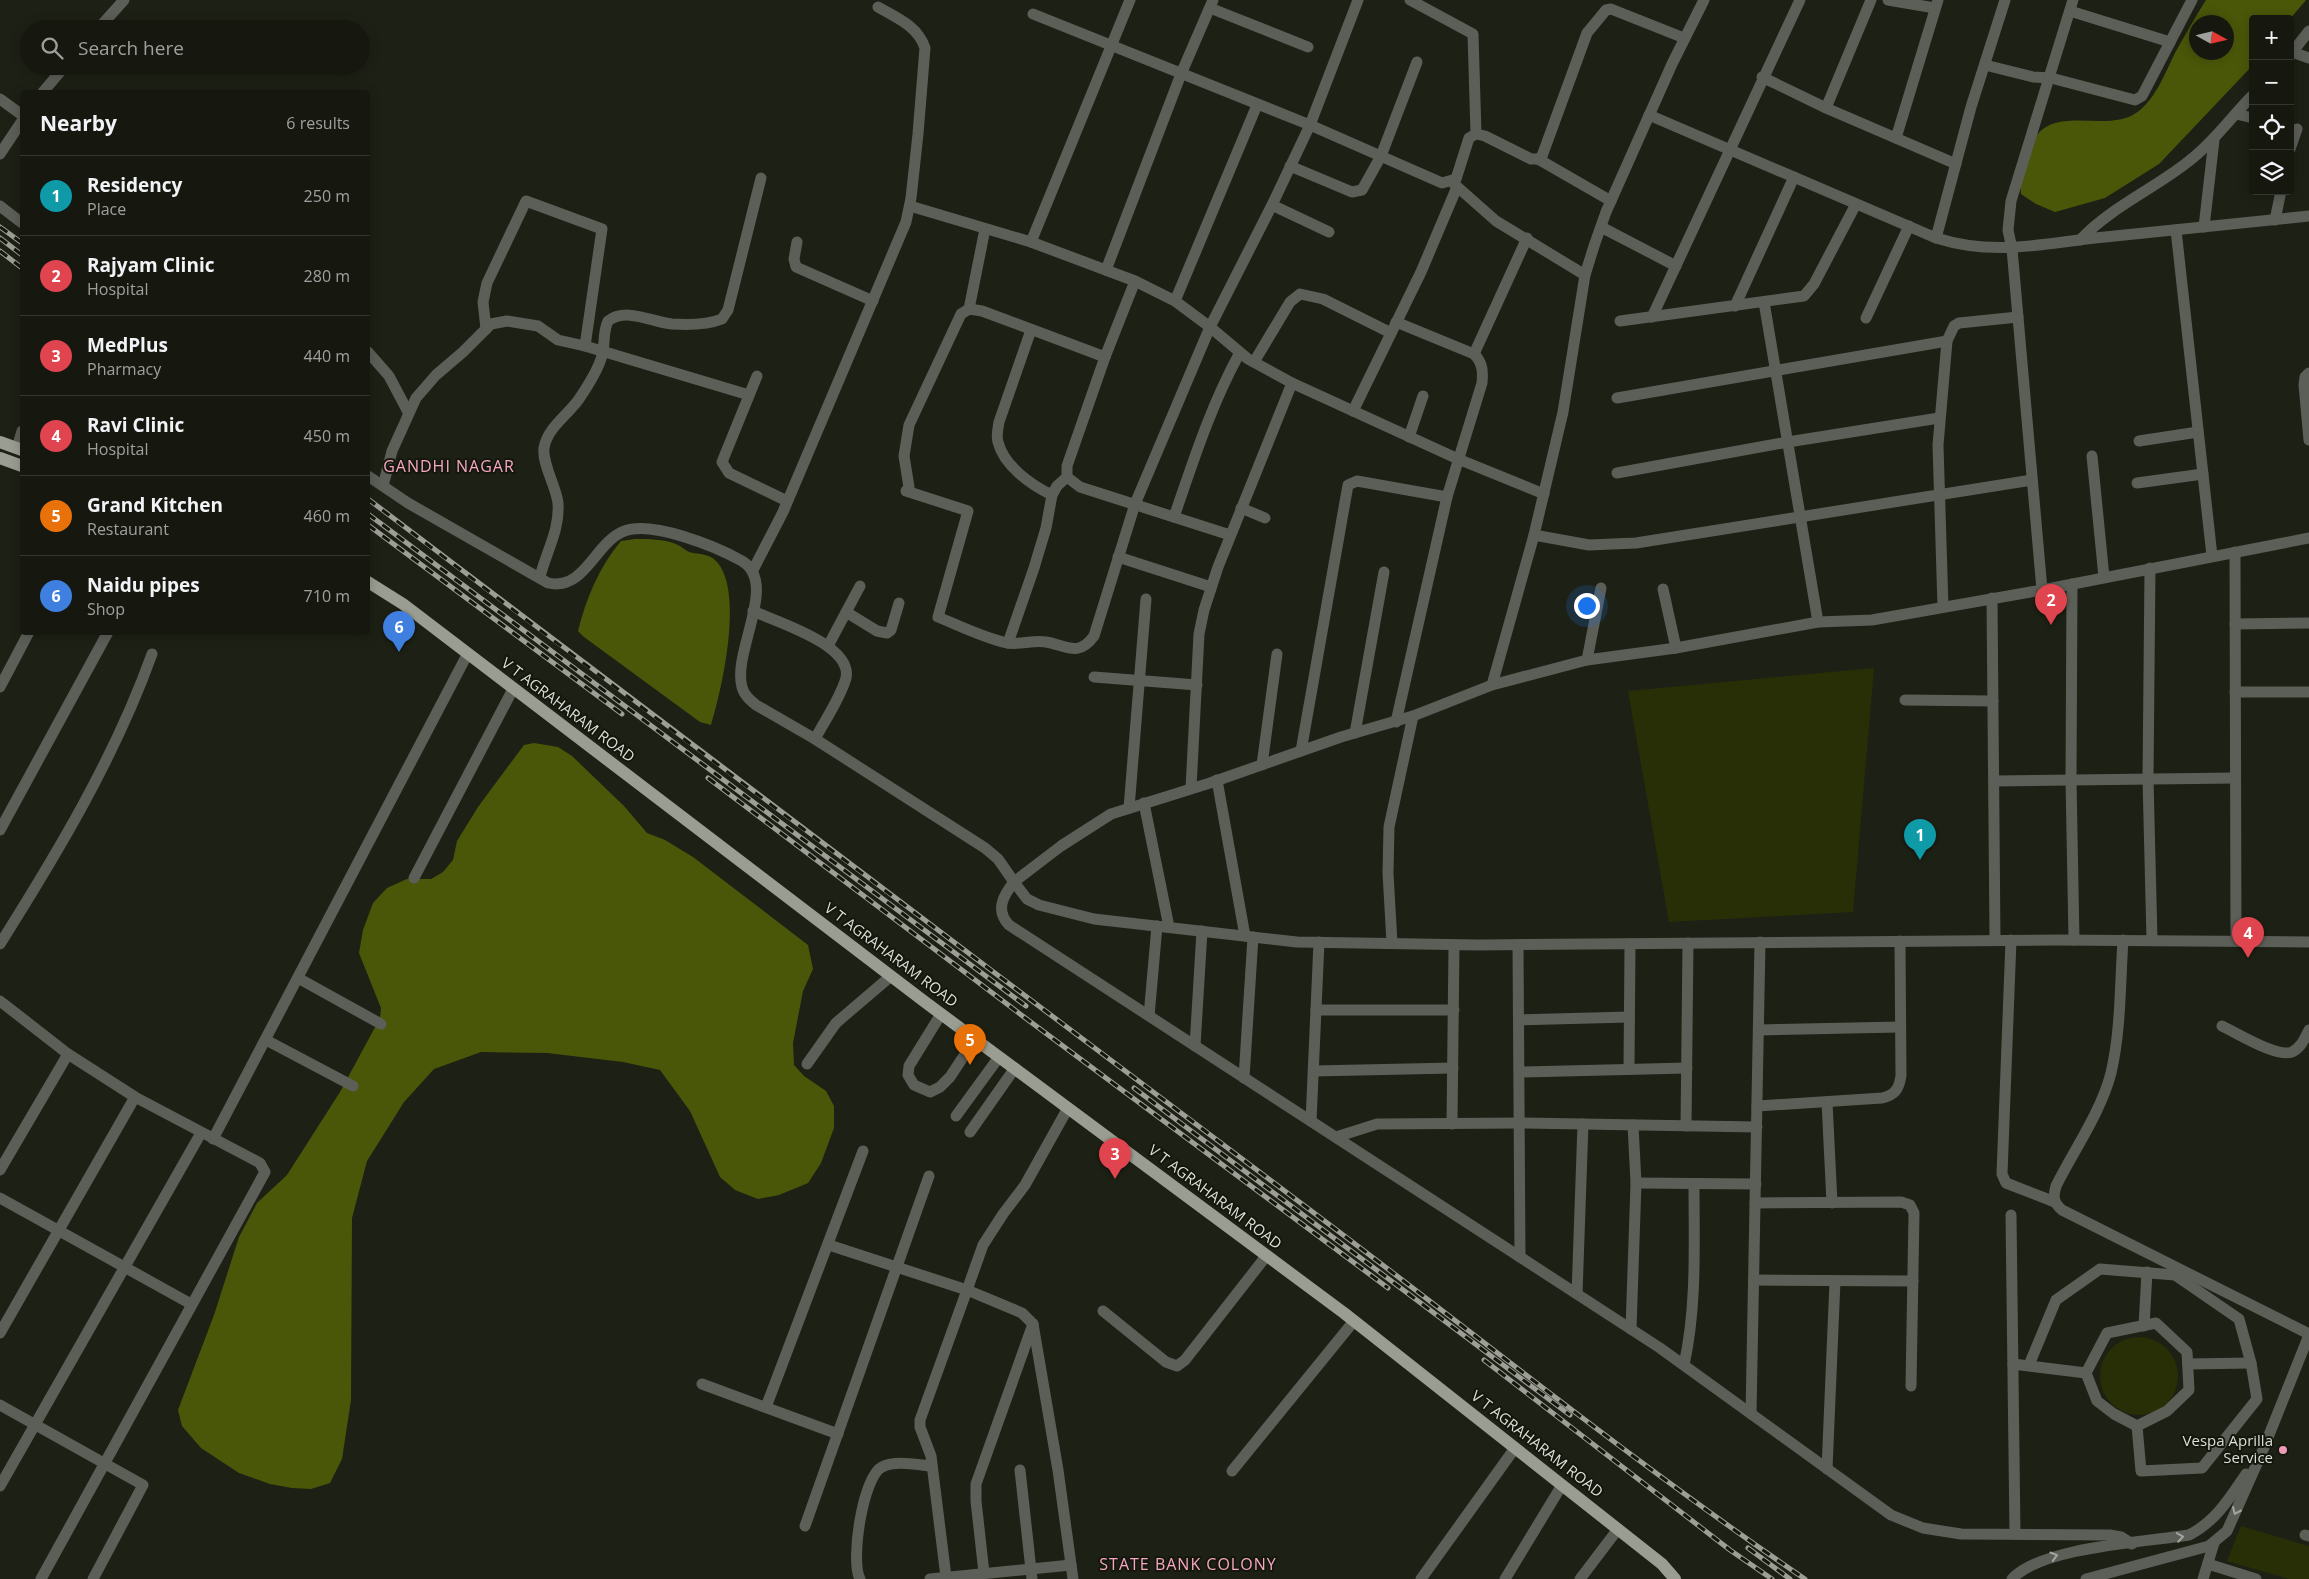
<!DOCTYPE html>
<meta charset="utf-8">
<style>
body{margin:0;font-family:"Open Sans",sans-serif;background:#1f2118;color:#f1f3f6}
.controls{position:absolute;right:15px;top:15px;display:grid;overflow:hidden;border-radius:5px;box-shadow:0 2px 12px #0003}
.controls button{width:45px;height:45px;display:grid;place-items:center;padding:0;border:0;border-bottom:1px solid #35372f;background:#16180f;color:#f1f3f6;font:25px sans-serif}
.compass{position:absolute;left:2189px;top:15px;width:45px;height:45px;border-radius:50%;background:#16180f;box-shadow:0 2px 12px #0003;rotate:98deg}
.you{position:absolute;left:1586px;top:605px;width:18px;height:18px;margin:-12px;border:4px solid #fff;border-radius:50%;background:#1a73e8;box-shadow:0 0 0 8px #1a73e833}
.badge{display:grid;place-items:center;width:32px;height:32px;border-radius:50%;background:#2563eb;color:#fff;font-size:16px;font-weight:700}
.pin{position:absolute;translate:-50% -41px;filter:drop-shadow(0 1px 2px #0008)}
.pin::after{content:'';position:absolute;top:26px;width:18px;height:15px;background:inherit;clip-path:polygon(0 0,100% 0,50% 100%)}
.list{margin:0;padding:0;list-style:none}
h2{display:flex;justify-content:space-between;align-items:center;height:65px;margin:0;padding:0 20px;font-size:21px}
h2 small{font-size:16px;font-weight:400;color:#9ea09e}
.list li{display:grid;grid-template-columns:32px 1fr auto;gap:15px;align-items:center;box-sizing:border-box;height:80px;padding:0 20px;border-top:1px solid #35372f}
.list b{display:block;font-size:19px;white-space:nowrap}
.list p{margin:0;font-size:16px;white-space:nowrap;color:#9ea09e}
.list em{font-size:16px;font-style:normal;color:#9ea09e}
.icon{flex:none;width:28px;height:28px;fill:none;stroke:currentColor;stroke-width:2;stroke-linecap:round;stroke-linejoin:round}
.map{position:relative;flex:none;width:2309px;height:1579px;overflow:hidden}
.search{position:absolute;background:#16180f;box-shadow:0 2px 12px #0003;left:20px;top:20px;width:350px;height:55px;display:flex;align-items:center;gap:12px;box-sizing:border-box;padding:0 18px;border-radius:28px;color:#9ea09e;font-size:19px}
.panel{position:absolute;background:#16180f;box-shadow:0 2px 12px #0003;left:20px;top:90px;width:350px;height:545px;border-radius:5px}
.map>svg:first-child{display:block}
</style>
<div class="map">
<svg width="2309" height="1579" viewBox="0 0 2309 1579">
<rect width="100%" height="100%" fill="#1d2014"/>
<g fill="#282f06">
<polygon points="1874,668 1853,912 1669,922 1628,691"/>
<circle cx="2139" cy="1376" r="39"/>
<polygon points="2241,1526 2309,1546 2309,1579 2289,1579 2227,1561"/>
</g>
<g fill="#4a5709" fill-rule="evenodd">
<path d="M2206 0H2306L2290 19H2253V65L2159 164 2105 198 2055 212 2036 204 2021 194C2019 179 2023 168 2027 154 2046 95 2104 138 2139 111 2157 96 2165 73 2175 53 2185 35 2195 17 2206 0ZM2196 22H2226V52H2196Z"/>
<path d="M635 539C649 539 663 539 676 544 681 546 685 550 689 552 700 555 709 553 717 562 744 593 722 689 711 725L700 722 584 637 578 631C586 599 599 567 621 541Z"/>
<polygon points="534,743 558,747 572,756 624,806 647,833 665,840 693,857 808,945 813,969 803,991 793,1043 794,1065 804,1076 826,1091 834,1106 834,1128 821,1163 808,1183 779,1195 758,1199 735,1190 720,1177 690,1111 660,1070 623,1062 547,1053 481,1052 434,1069 404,1102 367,1161 352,1218 351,1400 342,1459 330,1483 311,1489 292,1488 270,1484 239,1473 201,1448 182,1426 178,1410 214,1315 239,1237 257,1203 287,1175 340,1092 380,1018 381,1008 359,953 363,930 373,903 387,888 407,879 431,879 443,872 453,860 457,841 478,807 524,745"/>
</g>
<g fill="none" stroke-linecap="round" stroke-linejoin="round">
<g stroke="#5c5e58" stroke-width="11">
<polyline points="1410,0 1473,34 1476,134"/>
<polyline points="1888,0 1935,8"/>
<polyline points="1210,8 1308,47"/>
<polyline points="2070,11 2170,42"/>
<polyline points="1033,14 1310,125 1442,183 1456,179 1469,138 1476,134 1485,136 1531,159 1538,159 1542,156 1587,33 1606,10 1611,9 1684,38"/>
<polyline points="98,29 124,0"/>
<polyline points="2292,52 2309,58"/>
<polyline points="2290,55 2309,31"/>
<polyline points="1985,65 2033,77 2051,78 2135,100 2142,96 2192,0"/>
<polyline points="1762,77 1826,108 1956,164"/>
<polyline points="43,92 65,66"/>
<polyline points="0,99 22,115"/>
<polyline points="1826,108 1871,0"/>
<polyline points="2236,114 2253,118"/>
<path d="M1649 115 1936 238C1997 257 2043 243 2105 237 2173 230 2241 223 2309 216"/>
<polyline points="1896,138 1938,0"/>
<polyline points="2290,149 2297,129"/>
<polyline points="0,154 22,121"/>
<polyline points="1538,159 1611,201"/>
<polyline points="1290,166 1352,192 1362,190 1381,156 1417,62"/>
<polyline points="1453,183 1496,221 1585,275"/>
<polyline points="1272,205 1329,232"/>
<polyline points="0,206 22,223"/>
<polyline points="910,206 1031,242 1135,281 1175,301 1210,327 1248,359 1292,383 1458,459 1544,494"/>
<polyline points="2275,220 2281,191"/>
<polyline points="1601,227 1676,266"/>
<polyline points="2204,227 2214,140"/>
<polyline points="2176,230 2212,556"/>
<polyline points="1936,238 1971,107 2005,0"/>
<path d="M2080 240C2111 207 2154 189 2189 161 2214 142 2231 117 2253 95"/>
<polyline points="797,242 794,259 796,267 873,301"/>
<polyline points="1031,242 1130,0"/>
<polyline points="1106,270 1181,74 1213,0"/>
<polyline points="1135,281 1105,357 1067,466 1067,477 1080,487 1230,535"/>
<polyline points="1175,301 1257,105"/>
<polyline points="1764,302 1818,622"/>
<polyline points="1735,306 1794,177"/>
<polyline points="969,309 985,229"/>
<polyline points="1652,317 1800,0"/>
<polyline points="1866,318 1909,226"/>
<polyline points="1620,321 1804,296 1814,284 1856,204"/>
<polyline points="486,329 483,302 487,283 526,201 602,229 585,346 749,395"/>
<path d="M1031 330 999 422C998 429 996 436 998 442 1004 466 1031 485 1052 495"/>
<polyline points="368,352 389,376 408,412"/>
<polyline points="1474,354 1527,238"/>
<path d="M1105 357 982 311 969 309 961 314 909 425 904 456 909 487 906 491 968 511 938 617C960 626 984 638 1007 643 1019 645 1033 640 1046 642 1066 645 1078 658 1094 636L1135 504 1210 327 1272 205 1310 125 1358 0"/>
<polyline points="1254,362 1290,302 1300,294 1323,299 1391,333"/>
<polyline points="2309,373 2305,377 2304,385 2309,440"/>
<polyline points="757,376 722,462 729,473 787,501"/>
<polyline points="1617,398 1947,341"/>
<polyline points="1353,411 1421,272 1457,187"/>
<polyline points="1409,437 1423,396"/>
<polyline points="2139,441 2198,432"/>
<polyline points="17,448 22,431"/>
<polyline points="2092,456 2104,577"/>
<polyline points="1617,473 1788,442 1939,418"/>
<path d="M368 476 408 503 548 583C584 591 594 545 622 532 650 519 717 547 742 561 779 583 732 652 742 687 744 695 750 700 756 705L815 739 985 848 998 859 1014 882C1003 896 995 910 1009 925L1660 1348 1891 1515 1923 1528 1961 1534 2110 1535 2121 1537 2132 1544"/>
<polyline points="2137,483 2203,474"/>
<polyline points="383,486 392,451 416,398 436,375 463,352 491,324 507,321 538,326 558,340 585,346"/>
<polyline points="1241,508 1265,518"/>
<path d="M1174 517C1193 462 1210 408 1238 356"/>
<polyline points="1534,535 1589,545 1636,543 2032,480"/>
<polyline points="2309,538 2042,590 1872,620 1818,622 1676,648 1587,660 1492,685 1413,716 1341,737 1210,783 1111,814 1061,846 1014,882 1027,899 1039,905 1094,919 1297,942 1479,945 2057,940 2309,942"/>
<polyline points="2235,552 2236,941"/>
<polyline points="1118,557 1211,587"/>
<polyline points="2150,568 2148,779 2152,940"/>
<path d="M753 570 783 512 906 222 911 198 918 134 925 48C918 26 897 18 878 7"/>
<path d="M540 577C546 552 560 530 558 503 556 486 542 464 544 448 547 427 571 413 581 396 589 384 601 365 603 351 605 340 603 332 608 321 626 307 652 322 672 324 688 325 707 325 722 319L728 310 761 178"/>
<polyline points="2072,584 2071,780 2074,940"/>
<polyline points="1663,589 1676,648"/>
<polyline points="2042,590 2012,249 2008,230 2011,201 2073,0"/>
<polyline points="1992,598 1995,940"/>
<polyline points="1943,607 1938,445 1947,341 1954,326 1959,323 2018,317"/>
<path d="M753 611C777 622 853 645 846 678 841 697 824 722 815 739"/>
<polyline points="846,612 877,631 887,633 891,630 899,603"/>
<polyline points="2235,624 2309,623"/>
<polyline points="1008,643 1034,568 1046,528 1052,495 1057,486 1067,477"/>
<polyline points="828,646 860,586"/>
<polyline points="1587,660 1601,588"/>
<polyline points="1094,677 1197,685"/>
<polyline points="1492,685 1534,535 1563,412 1585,275 1594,246 1606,212 1672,64 1704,0"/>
<polyline points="0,687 29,632"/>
<polyline points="2235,692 2309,692"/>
<polyline points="1905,700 1993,701"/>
<path d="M1396 722 1447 497 1482 383C1483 372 1483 363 1474 354L1396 322"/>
<polyline points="1355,733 1384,572"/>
<polyline points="1301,751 1348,485 1357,481 1447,497"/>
<polyline points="1262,765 1277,654"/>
<polyline points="1217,780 1245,936"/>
<polyline points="1994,781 2235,778"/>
<polyline points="1191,788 1199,634 1204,610 1218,567 1292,383"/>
<polyline points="1144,803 1169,927"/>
<polyline points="1129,808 1146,599"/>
<polyline points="0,830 108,632"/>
<polyline points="414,878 513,689"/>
<polyline points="2011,940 2002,1174 2006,1183 2055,1202"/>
<path d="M2123 940C2120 984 2121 1030 2111 1073 2101 1112 2074 1150 2056 1186 2053 1197 2053 1202 2062 1210L2309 1334"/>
<polyline points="1392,943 1388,873 1389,827 1413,716"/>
<path d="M0 944C58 852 115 757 152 654"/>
<polyline points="1518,945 1520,1257"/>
<polyline points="298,978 381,1024"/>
<polyline points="0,1001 68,1054 135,1097 260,1163 265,1172 41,1579"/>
<polyline points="1316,1010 1454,1010"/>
<polyline points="941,1014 909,1066 908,1075 914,1085 930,1092 940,1087 950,1077 975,1039"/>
<polyline points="1149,1016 1157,926"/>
<polyline points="1519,1020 1629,1017"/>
<path d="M2222 1026C2237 1033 2277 1058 2292 1052 2301 1048 2305 1038 2309 1030"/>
<polyline points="1759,1030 1900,1027"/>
<polyline points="266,1040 353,1086"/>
<polyline points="1195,1046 1202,931"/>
<polyline points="807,1064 836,1023 891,976"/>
<polyline points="1629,1069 1630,944"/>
<polyline points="1314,1071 1453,1068"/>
<polyline points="1520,1072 1687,1068"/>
<polyline points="1244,1078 1253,937"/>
<polyline points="1827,1102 1832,1203"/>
<path d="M1757 1106 1882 1098C1895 1095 1899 1089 1901 1076L1900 941"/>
<polyline points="1068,1108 1025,1185 1003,1214 983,1245 967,1290 1022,1313 1033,1324 1058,1470 1073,1579"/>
<polyline points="956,1116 999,1057"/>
<polyline points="1311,1121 1319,942"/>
<polyline points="1452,1124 1454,945"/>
<polyline points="1686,1126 1688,943"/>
<polyline points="970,1132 1015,1068"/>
<polyline points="1336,1137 1377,1124 1521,1123 1757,1127"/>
<polyline points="213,1139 467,655"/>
<polyline points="0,1170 68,1054"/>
<polyline points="1636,1183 1756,1184"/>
<polyline points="0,1198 191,1304"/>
<polyline points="1755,1203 1901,1202 1910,1205 1914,1213 1911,1386"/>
<polyline points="2011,1215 2015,1534"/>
<polyline points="829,1245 967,1290 920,1420 920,1427 931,1456 946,1577"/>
<polyline points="1754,1280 1913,1281"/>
<polyline points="1577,1294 1583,1124"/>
<polyline points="1103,1311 1166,1362 1177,1366 1185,1360 1267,1255"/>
<polyline points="2144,1326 2147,1272"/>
<polyline points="1631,1329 1636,1183 1633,1125"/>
<polyline points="0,1333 135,1097"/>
<polyline points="2013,1364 2086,1373 2107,1333 2156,1323 2187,1352 2189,1390 2167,1411 2137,1426 2114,1414 2097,1401 2086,1373"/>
<polyline points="2188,1364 2251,1363"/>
<path d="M1684 1365C1697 1306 1694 1245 1694 1184"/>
<polyline points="2029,1365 2056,1300 2100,1269 2175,1275 2239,1319 2251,1363 2257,1399 2202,1468 2141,1471 2137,1426"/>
<polyline points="702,1384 838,1434"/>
<polyline points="0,1405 143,1485 93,1579"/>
<polyline points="766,1407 863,1151"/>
<polyline points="1751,1414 1760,942"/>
<polyline points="1827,1469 1835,1281"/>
<polyline points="1020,1470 1032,1579"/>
<polyline points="1232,1471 1354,1321"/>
<polyline points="0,1486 201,1133"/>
<polyline points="805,1526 929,1176"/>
<polyline points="2305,1535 2309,1536"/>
<polyline points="2208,1564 2256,1579"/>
<polyline points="984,1573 976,1501 976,1484 1033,1324"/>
<path d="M860 1579C850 1561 863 1476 882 1467 896 1460 918 1465 932 1466"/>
<polyline points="930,1579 1071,1565"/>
<polyline points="1421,1579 1515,1448"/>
<polyline points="1505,1579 1562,1485"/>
<polyline points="1580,1579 1618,1529"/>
<path d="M2012 1579C2041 1547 2145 1542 2189 1535 2216 1521 2229 1499 2246 1474"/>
<polyline points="2086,1579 2209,1546 2227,1531 2263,1450 2309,1335"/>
<polyline points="2203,1579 2214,1543"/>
</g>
<g stroke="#9a9d91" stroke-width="12">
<polyline points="0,442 22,450"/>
<polyline points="0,458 22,466"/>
<polyline points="368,582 403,604 925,1002 1344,1313 1662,1564 1675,1579"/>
</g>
<defs>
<g id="rail">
<polyline points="0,227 22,243"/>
<polyline points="0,238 22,255"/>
<polyline points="0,251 22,268"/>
<path d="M368 499C676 735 988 967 1298 1201 1467 1327 1631 1461 1805 1579"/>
<polyline points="368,514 1026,1006"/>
<polyline points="368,525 622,714"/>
<polyline points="708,778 1020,1014 1388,1288"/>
<polyline points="1134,1088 1570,1415"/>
<polyline points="1484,1360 1730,1550 1772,1579"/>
<polyline points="1748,1548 1790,1579"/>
</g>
</defs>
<use href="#rail" stroke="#9d9f97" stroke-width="5"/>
<use href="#rail" stroke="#14170c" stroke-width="3" stroke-dasharray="9" stroke-linecap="butt"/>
</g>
<defs><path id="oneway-chevron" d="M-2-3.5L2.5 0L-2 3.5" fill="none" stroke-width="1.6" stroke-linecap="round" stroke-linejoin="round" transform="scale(1.25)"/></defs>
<g stroke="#a3a59e">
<use href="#oneway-chevron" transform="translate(2236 1511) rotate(114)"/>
<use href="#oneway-chevron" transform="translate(2180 1537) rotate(-9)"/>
<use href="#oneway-chevron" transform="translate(2054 1556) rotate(-16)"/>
</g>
<circle fill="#ef9ab8" stroke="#14170c" stroke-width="2" cx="2283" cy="1450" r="5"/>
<g text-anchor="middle" stroke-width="4" stroke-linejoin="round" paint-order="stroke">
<g font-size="15" fill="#dddfd8" stroke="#14170c">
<text transform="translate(568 710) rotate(37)" y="5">V T AGRAHARAM ROAD</text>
<text transform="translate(891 955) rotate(37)" y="5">V T AGRAHARAM ROAD</text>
<text transform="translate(1215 1197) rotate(37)" y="5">V T AGRAHARAM ROAD</text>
<text transform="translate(1537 1444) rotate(38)" y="5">V T AGRAHARAM ROAD</text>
</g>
<g font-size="15" fill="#dddfd8" stroke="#14170c" text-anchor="end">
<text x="2273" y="1446">Vespa Aprilla<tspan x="2273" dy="17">Service</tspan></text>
</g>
<g font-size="16" letter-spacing="1" fill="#f8a7c3" stroke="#14170c">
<text x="449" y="472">GANDHI NAGAR</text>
<text x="1188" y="1570">STATE BANK COLONY</text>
</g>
</g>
</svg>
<div class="controls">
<button>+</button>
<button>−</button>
<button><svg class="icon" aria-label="locate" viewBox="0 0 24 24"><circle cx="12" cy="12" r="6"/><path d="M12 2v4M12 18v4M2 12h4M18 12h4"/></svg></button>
<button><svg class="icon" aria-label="layers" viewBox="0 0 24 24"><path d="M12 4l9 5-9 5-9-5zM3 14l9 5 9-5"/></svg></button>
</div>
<svg class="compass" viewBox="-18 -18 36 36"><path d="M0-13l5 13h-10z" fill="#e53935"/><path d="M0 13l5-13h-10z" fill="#9ea09e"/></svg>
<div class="you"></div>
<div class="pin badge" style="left:1920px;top:860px;background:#0f9aa8">1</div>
<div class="pin badge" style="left:2051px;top:625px;background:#e0444e">2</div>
<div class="pin badge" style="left:1115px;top:1179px;background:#e0444e">3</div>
<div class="pin badge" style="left:2248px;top:958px;background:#e0444e">4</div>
<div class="pin badge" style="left:970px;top:1065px;background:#e8710a">5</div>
<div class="pin badge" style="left:399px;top:652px;background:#3f7fe0">6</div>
<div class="search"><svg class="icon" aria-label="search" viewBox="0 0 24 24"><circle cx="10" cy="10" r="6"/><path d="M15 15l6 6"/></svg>Search here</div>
<section class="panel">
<h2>Nearby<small>6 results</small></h2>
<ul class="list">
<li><span class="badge" style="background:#0f9aa8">1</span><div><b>Residency</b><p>Place</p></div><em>250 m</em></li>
<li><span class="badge" style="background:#e0444e">2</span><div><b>Rajyam Clinic</b><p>Hospital</p></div><em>280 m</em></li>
<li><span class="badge" style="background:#e0444e">3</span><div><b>MedPlus</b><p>Pharmacy</p></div><em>440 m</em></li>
<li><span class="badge" style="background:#e0444e">4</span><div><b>Ravi Clinic</b><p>Hospital</p></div><em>450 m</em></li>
<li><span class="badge" style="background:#e8710a">5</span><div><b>Grand Kitchen</b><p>Restaurant</p></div><em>460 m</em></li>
<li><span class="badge" style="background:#3f7fe0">6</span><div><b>Naidu pipes</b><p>Shop</p></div><em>710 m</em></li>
</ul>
</section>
</div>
